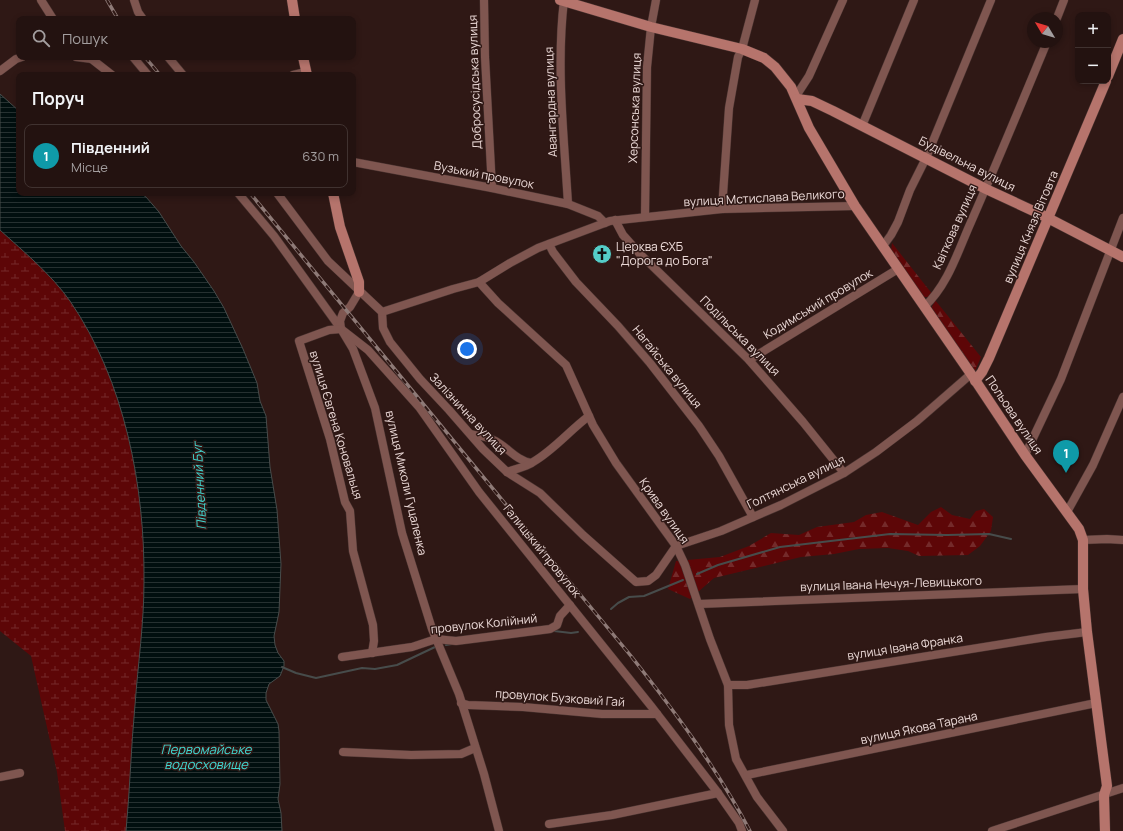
<!DOCTYPE html>
<html lang="uk">
<meta charset="utf-8">
<style>
body{margin:0;font-family:Manrope,sans-serif;background:#2b1b19;color:#f1f3f6}
.controls{position:absolute;right:12px;top:12px;display:grid;overflow:hidden;border-radius:8px;box-shadow:0 2px 6px #0003}
.controls button{width:36px;height:36px;display:grid;place-items:center;padding:0;border:0;border-bottom:1px solid #403230;background:#231210;color:#f1f3f6;font:20px sans-serif}
.compass{position:absolute;left:1027px;top:12px;width:36px;height:36px;border-radius:50%;background:#231210;box-shadow:0 2px 6px #0003;rotate:308deg}
.you{position:absolute;left:467px;top:349px;width:14px;height:14px;margin:-10px;border:3px solid #fff;border-radius:50%;background:#1a73e8;box-shadow:0 0 0 6px #1a73e833}
.badge{display:grid;place-items:center;width:26px;height:26px;border-radius:50%;background:#54cdc8;color:#fff;font-size:13px;font-weight:700}
.pin{position:absolute;translate:-50% -33px;filter:drop-shadow(0 1px 2px #0008)}
.pin::after{content:'';position:absolute;top:21px;width:14px;height:12px;background:inherit;clip-path:polygon(0 0,100% 0,50% 100%)}
.list{margin:0;padding:0;list-style:none}
h2{display:flex;justify-content:space-between;align-items:center;height:52px;margin:0;padding:0 16px;font-size:17px}
h2 small{font-size:13px;font-weight:400;color:#a39e9f}
.list li{display:grid;grid-template-columns:26px 1fr auto;gap:12px;align-items:center;box-sizing:border-box;height:64px;margin:0 8px 8px;padding:0 8px;border:1px solid #403230;border-radius:8px}
.list b{display:block;font-size:15px;white-space:nowrap}
.list p{margin:0;font-size:13px;white-space:nowrap;color:#a39e9f}
.list em{font-size:13px;font-style:normal;color:#a39e9f}
.icon{flex:none;width:22px;height:22px;fill:none;stroke:currentColor;stroke-width:2;stroke-linecap:round;stroke-linejoin:round}
.map{position:relative;flex:none;width:1123px;height:831px;overflow:hidden}
.search{position:absolute;background:#231210;box-shadow:0 2px 6px #0003;left:16px;top:16px;width:340px;height:44px;display:flex;align-items:center;gap:10px;box-sizing:border-box;padding:0 14px;border-radius:8px;color:#a39e9f;font-size:15px}
.panel{position:absolute;background:#231210;box-shadow:0 2px 6px #0003;left:16px;top:72px;width:340px;height:124px;border-radius:8px}
.map>svg:first-child{display:block}
</style>
<div class="map">
<svg width="1123" height="831" viewBox="0 0 1123 831">
<defs>
<pattern id="forest-firs" width="22" height="20" patternUnits="userSpaceOnUse"><rect width="22" height="20" fill="#5d0607"/><path d="M5 1l3.5 6h-7zM16 11l3.5 6h-7z" fill="#742a2a"/></pattern>
<pattern id="wetland-marsh" width="20" height="14" patternUnits="userSpaceOnUse"><rect width="20" height="14" fill="#5d0607"/><path d="M1 5h8M5 5V1M11 12h8M15 12V8" fill="none" stroke="#742a2a"/></pattern>
<pattern id="water-rules" width="6" height="5" patternUnits="userSpaceOnUse"><rect width="6" height="5" fill="#010f0f"/><path d="M0 2.5h6" fill="none" stroke="#263131"/></pattern>
</defs>
<rect width="100%" height="100%" fill="#2f1815"/>
<g fill="url(#forest-firs)">
<polygon points="892,243 933,295 931,297 922,297 891,251"/>
<polygon points="935,300 981,357 975,371 970,368 931,309"/>
<polygon points="941,507 952,515 970,519 976,511 984,509 993,517 991,531 980,546 968,555 919,556 908,551 888,548 859,549 834,554 801,557 714,578 690,599 668,589 676,561 720,557 749,546 771,533 799,535 817,527 854,522 866,515 882,512 918,525 931,512"/>
</g>
<path fill="url(#wetland-marsh)" d="M0 230C24 252 51 274 70 301 125 379 145 489 144 582 144 623 138 664 135 705 131 747 130 789 126 831H65L57 772 31 656 0 631Z"/>
<path fill="url(#water-rules)" stroke="#474c4b" d="M0 94 19 111V193H140L146 197 159 212 181 246 194 262 214 291 224 308 243 349 257 383 260 401 266 416 270 467 277 510 281 564 279 612 274 636 275 645 278 653 284 661V666L280 676 269 684 266 693V700L278 724 279 731 280 784 278 799 281 813 282 831H126C130 789 131 747 135 705 138 664 144 623 144 582 145 487 125 381 70 301 51 274 24 252 0 230Z"/>
<g fill="none" stroke-linecap="round" stroke-linejoin="round">
<g stroke="#474c4b" stroke-width="2">
<polyline points="697,574 718,565 780,547 890,534 947,535 989,534 1011,539"/>
<polyline points="611,609 618,603 629,597 644,596 683,580"/>
<polyline points="554,631 571,633 578,632"/>
<polyline points="446,645 452,644"/>
<polyline points="282,667 296,673 316,678 362,668 375,669 397,665 435,647"/>
</g>
<defs>
<g id="street">
<polyline points="41,0 53,19"/>
<polyline points="134,0 138,12 143,19"/>
<polyline points="484,0 485,57 492,188"/>
<path d="M564 0C556 67 564 136 568 204"/>
<polyline points="1057,18 1064,0"/>
<polyline points="76,57 92,59"/>
<polyline points="89,57 112,75"/>
<polyline points="133,57 148,75"/>
<polyline points="168,57 183,75"/>
<polyline points="0,71 16,59 22,57"/>
<polyline points="293,75 306,72"/>
<polyline points="796,96 809,76 843,0"/>
<polyline points="862,126 914,0"/>
<polyline points="353,162 492,188 568,204 598,216 605,223"/>
<polyline points="238,193 274,236 341,329 368,350 419,407 479,492 651,706 718,793 739,823 742,831"/>
<polyline points="277,193 328,261 382,312 383,328 390,342 420,379 449,410 483,449 507,472 540,493 583,535 636,582 648,581 656,575 676,546 721,531 781,505 844,473 876,452 917,421 971,374"/>
<polyline points="722,209 729,108 738,57 742,49 755,0"/>
<polyline points="645,217 647,67 651,27 656,0"/>
<polyline points="615,220 623,235 640,254 749,360 803,422 844,473"/>
<polyline points="549,244 553,252 576,282 618,326 650,363 699,426 719,456 753,517"/>
<polyline points="883,246 891,235 898,222 910,190 926,158 991,0"/>
<polyline points="479,282 498,303 566,365 593,425 616,463 676,546 685,565 710,639 728,685 729,725 736,759 757,797 783,831"/>
<polyline points="359,292 350,307 343,313 340,321 341,329 353,349 375,408 402,533 432,629 459,694 484,774 499,831"/>
<path d="M924 307C948 285 958 251 971 222 997 163 1022 102 1047 42"/>
<polyline points="382,312 453,289 479,282 510,263 538,248 610,221 722,209 855,206"/>
<polyline points="341,329 329,330 299,341 330,439 345,502 350,511 353,551 373,625 374,641 372,653"/>
<polyline points="749,360 898,269"/>
<path d="M471 434C478 436 486 436 493 440 507 446 515 460 531 463"/>
<polyline points="1025,455 1061,379 1123,218"/>
<path d="M507 472C515 469 526 467 533 462 554 450 570 430 589 416"/>
<polyline points="1067,512 1093,465 1123,397"/>
<polyline points="1083,540 1107,539 1123,540"/>
<polyline points="699,604 1083,589"/>
<polyline points="342,657 412,647 436,639 456,641 550,629 557,625 560,616 570,605"/>
<polyline points="728,685 747,685 1046,637 1087,632"/>
<polyline points="461,703 468,705 523,707 602,714 657,714"/>
<polyline points="343,752 411,755 461,754 475,748"/>
<polyline points="747,775 1096,703"/>
<polyline points="0,777 20,773"/>
<polyline points="549,824 612,815 718,793"/>
<polyline points="992,831 1123,788"/>
</g>
<g id="secondary">
<polyline points="292,0 295,19"/>
<polyline points="560,0 651,27 742,49 764,58 775,67 791,87 809,128 855,206 971,374 1025,455 1079,529 1083,540 1083,589 1087,632 1107,786 1104,795 1105,831"/>
<polyline points="303,57 307,75"/>
<polyline points="1108,76 1123,39"/>
<polyline points="797,99 812,101 833,111 986,189 1042,215 1123,257"/>
<polyline points="333,193 340,227 359,282 359,292"/>
<polyline points="975,381 982,372 989,358 1106,81"/>
</g>
</defs>
<use href="#street" stroke="#493330" stroke-width="9"/>
<use href="#secondary" stroke="#493330" stroke-width="11"/>
<use href="#street" stroke="#7f5650" stroke-width="8"/>
<use href="#secondary" stroke="#b6746c" stroke-width="10"/>
<defs>
<g id="rail">
<polyline points="107,0 118,19"/>
<polyline points="145,57 160,75"/>
<path d="M250 193C339 301 427 410 517 518 555 564 593 610 631 656 675 712 717 768 750 831"/>
</g>
</defs>
<use href="#rail" stroke="#8e7a77" stroke-width="3.5"/>
<use href="#rail" stroke="#2f1815" stroke-width="2" stroke-dasharray="6" stroke-linecap="butt"/>
</g>
<defs>
<symbol id="church-disc" viewBox="-11 -11 22 22"><circle r="9.5" fill="#54cdc8" stroke="#2f1815"/><path d="M-1.2-6h2.4v3.5h3.3v2.4h-3.3V6h-2.4V-.1h-3.3v-2.4h3.3Z" fill="#111"/></symbol>
</defs>
<g fill-rule="evenodd">
<use href="#church-disc" x="591" y="243" width="22" height="22"/>
</g>
<g text-anchor="middle" stroke-width="3" stroke-linejoin="round" paint-order="stroke">
<g font-size="12" fill="#ebd9d7" stroke="#2f1815">
<text transform="translate(475 82) rotate(-92)" y="4">Добросусідська вулиця</text>
<text transform="translate(551 102) rotate(-92)" y="4">Авангардна вулиця</text>
<text transform="translate(635 108) rotate(-88)" y="4">Херсонська вулиця</text>
<text transform="translate(967 164) rotate(27)" y="4">Будівельна вулиця</text>
<text transform="translate(484 175) rotate(11)" y="4">Вузький провулок</text>
<text transform="translate(764 198) rotate(-3)" y="4">вулиця Мстислава Великого</text>
<text transform="translate(955 227) rotate(-66)" y="4">Квіткова вулиця</text>
<text transform="translate(1031 227) rotate(-67)" y="4">вулиця Князя Вітовта</text>
<text transform="translate(818 304) rotate(-31)" y="4">Кодимський провулок</text>
<text transform="translate(740 336) rotate(45)" y="4">Подільська вулиця</text>
<text transform="translate(667 367) rotate(51)" y="4">Нагайська вулиця</text>
<text transform="translate(468 414) rotate(47)" y="4">Залізнична вулиця</text>
<text transform="translate(1014 415) rotate(56)" y="4">Польова вулиця</text>
<text transform="translate(336 425) rotate(73)" y="4">вулиця Євгена Коновальця</text>
<text transform="translate(796 482) rotate(-26)" y="4">Голтянська вулиця</text>
<text transform="translate(406 483) rotate(77)" y="4">вулиця Миколи Гуцаленка</text>
<text transform="translate(664 511) rotate(55)" y="4">Крива вулиця</text>
<text transform="translate(542 551) rotate(51)" y="4">Галицький провулок</text>
<text transform="translate(891 584) rotate(-2)" y="4">вулиця Івана Нечуя-Левицького</text>
<text transform="translate(484 624) rotate(-6)" y="4">провулок Колійний</text>
<text transform="translate(905 647) rotate(-9)" y="4">вулиця Івана Франка</text>
<text transform="translate(560 698) rotate(4)" y="4">провулок Бузковий Гай</text>
<text transform="translate(919 728) rotate(-12)" y="4">вулиця Якова Тарана</text>
</g>
<g font-size="12" fill="#ebd9d7" stroke="#2f1815" text-anchor="start">
<text x="616" y="251">Церква ЄХБ<tspan x="616" dy="14">"Дорога до Бога"</tspan></text>
</g>
<g font-size="13" font-style="italic" fill="#41d7d1" stroke="#2f1815">
<text transform="translate(199 486) rotate(-93)" y="5">Південний Буг</text>
<text x="206" y="754">Первомайське<tspan x="206" dy="15">водосховище</tspan></text>
</g>
</g>
</svg>
<div class="controls">
<button>+</button>
<button>−</button>
</div>
<svg class="compass" viewBox="-18 -18 36 36"><path d="M0-13l5 13h-10z" fill="#e53935"/><path d="M0 13l5-13h-10z" fill="#a39e9f"/></svg>
<div class="you"></div>
<div class="pin badge" style="left:1066px;top:473px;background:#0f9aa8">1</div>
<div class="search"><svg class="icon" aria-label="search" viewBox="0 0 24 24"><circle cx="10" cy="10" r="6"/><path d="M15 15l6 6"/></svg>Пошук</div>
<section class="panel">
<h2>Поруч<small></small></h2>
<ul class="list">
<li><span class="badge" style="background:#0f9aa8">1</span><div><b>Південний</b><p>Місце</p></div><em>630 m</em></li>
</ul>
</section>
</div>
